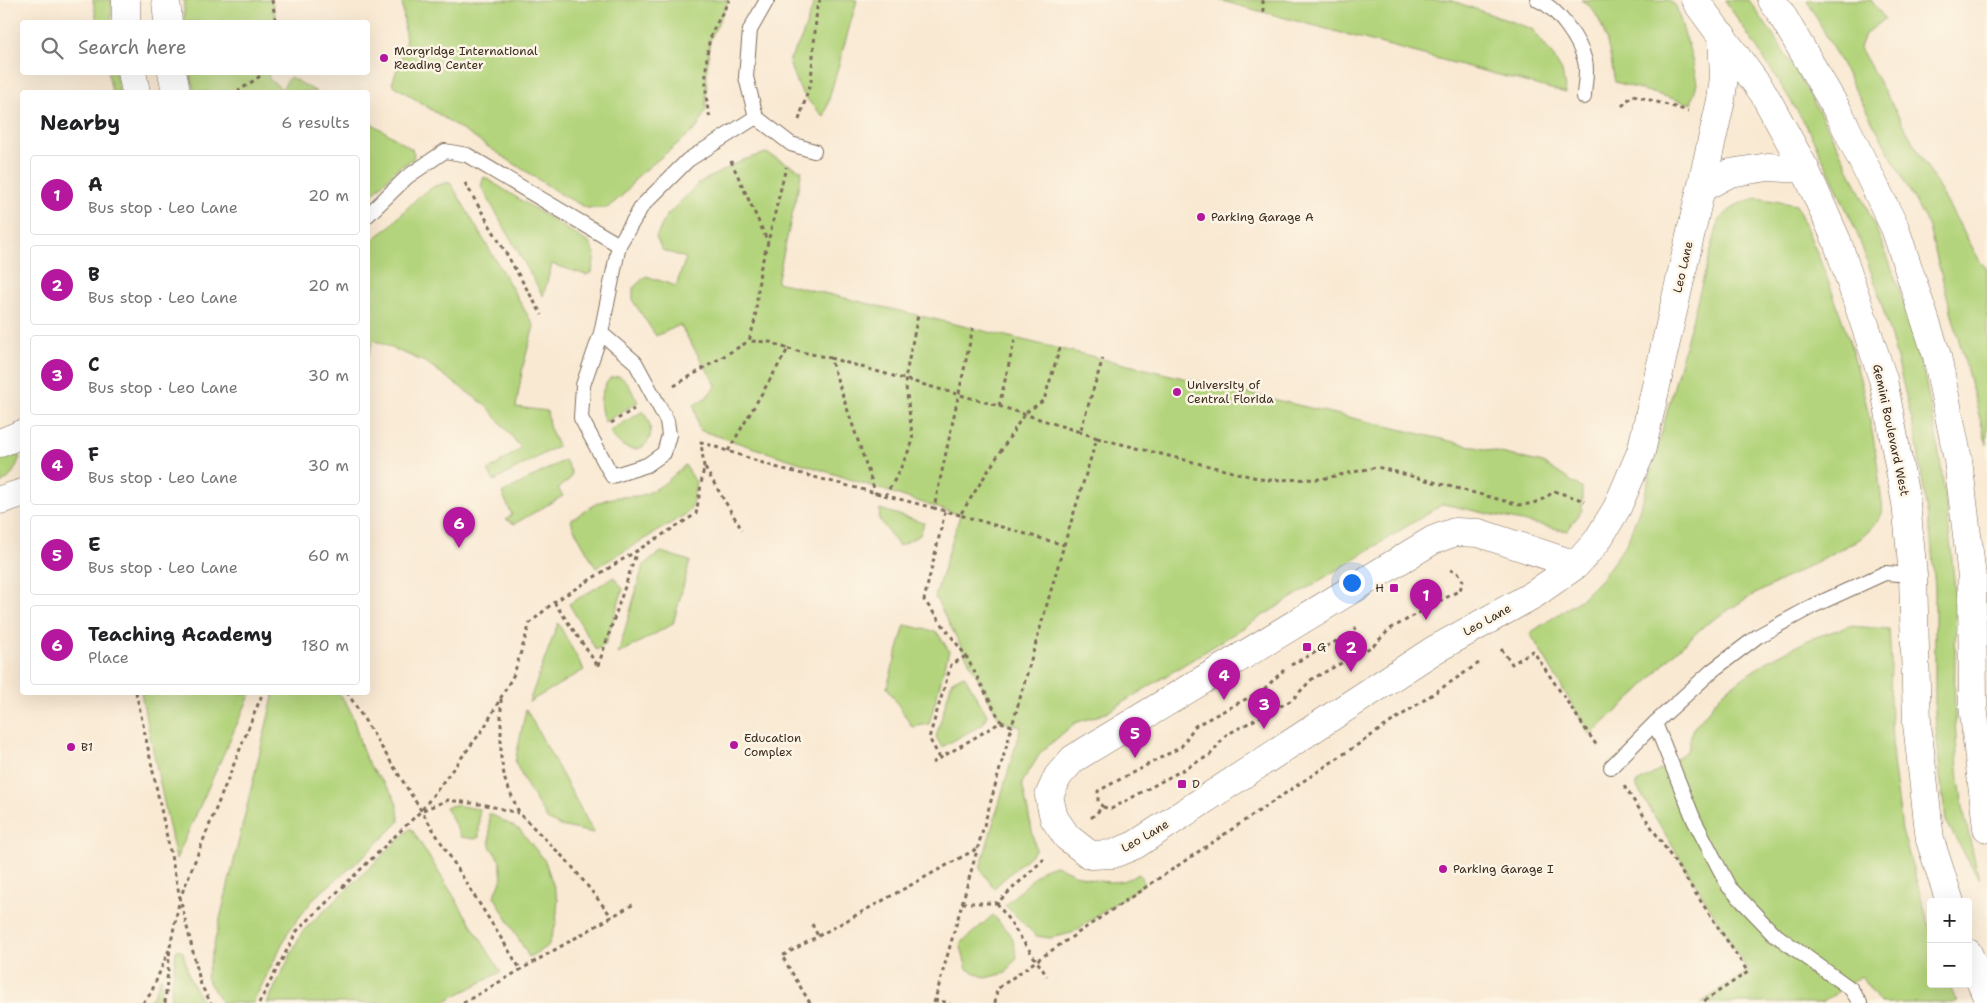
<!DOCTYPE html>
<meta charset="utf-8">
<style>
body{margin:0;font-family:"Shantell Sans",sans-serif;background:#f2f2f2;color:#202124}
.controls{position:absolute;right:15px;bottom:15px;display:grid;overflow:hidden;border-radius:5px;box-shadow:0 5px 20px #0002}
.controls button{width:45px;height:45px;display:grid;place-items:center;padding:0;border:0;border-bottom:1px solid #e0e0e0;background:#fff;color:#202124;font:25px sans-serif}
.you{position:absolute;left:1351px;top:582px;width:18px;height:18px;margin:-12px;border:4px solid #fff;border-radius:50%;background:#1a73e8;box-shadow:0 0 0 8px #1a73e833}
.badge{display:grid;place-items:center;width:32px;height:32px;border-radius:50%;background:#b5179e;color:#fff;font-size:16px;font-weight:700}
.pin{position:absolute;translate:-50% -41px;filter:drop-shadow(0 1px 2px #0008)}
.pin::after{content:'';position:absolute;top:26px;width:18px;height:15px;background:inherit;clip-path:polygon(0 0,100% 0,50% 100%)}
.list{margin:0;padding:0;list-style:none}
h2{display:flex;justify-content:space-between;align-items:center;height:65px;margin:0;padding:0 20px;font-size:21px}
h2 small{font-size:16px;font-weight:400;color:#757577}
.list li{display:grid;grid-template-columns:32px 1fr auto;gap:15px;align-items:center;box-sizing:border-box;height:80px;margin:0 10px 10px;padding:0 10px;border:1px solid #e0e0e0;border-radius:5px}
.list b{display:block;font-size:19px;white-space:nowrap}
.list p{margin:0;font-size:16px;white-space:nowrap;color:#757577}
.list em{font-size:16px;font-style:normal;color:#757577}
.icon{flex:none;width:28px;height:28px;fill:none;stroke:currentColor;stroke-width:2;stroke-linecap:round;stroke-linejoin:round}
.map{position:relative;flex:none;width:1987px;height:1003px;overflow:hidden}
.search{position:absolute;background:#fff;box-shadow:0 5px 20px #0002;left:20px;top:20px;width:350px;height:55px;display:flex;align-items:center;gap:12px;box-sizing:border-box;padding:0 18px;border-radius:5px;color:#757577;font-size:19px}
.panel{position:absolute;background:#fff;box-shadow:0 5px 20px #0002;left:20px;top:90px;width:350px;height:605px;border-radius:5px}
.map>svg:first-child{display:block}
</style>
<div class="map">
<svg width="1987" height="1003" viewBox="0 0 1987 1003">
<rect width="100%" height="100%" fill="#fcf5e5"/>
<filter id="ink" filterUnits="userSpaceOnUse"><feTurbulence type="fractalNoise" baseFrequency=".02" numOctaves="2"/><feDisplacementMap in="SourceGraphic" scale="10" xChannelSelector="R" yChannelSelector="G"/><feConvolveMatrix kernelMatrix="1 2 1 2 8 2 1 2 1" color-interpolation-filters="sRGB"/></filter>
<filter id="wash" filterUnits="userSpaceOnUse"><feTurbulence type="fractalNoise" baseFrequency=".0096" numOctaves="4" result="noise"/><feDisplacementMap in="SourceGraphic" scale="20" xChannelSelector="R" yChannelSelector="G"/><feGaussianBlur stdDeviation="1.12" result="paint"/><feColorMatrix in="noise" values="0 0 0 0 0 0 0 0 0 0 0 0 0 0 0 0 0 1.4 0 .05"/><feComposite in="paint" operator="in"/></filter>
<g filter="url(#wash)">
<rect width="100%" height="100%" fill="#f9e9d3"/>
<g fill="#b3d47c" stroke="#777f4d">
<polygon points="93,0 112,0 111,22 97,22"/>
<polygon points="184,0 272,0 276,22 184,22"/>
<polygon points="402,0 729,0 710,40 707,68 706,109 697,128 638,176 622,196 607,208 587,208 562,195 392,84 406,43"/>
<path d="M815 0H857L824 117C805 99 796 87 789 61L802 37Z"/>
<polygon points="1218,0 1450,0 1532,29 1551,53 1562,71 1566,93"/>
<path d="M1581 0H1669L1676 6 1691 55 1697 83 1691 104 1615 82C1610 58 1606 13 1581 0Z"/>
<path d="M1725 0H1749C1822 104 1887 231 1919 355 1938 428 1947 505 1954 580 1958 624 1953 670 1955 715 1956 741 1957 768 1961 794 1965 823 1973 851 1979 880L1946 821 1940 775 1935 714V589L1931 539 1916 437 1896 355 1877 288 1855 228 1829 172 1806 125 1774 74Z"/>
<polygon points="1807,0 1871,0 1885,19 1865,34 1860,48 1980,261 1987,269 1987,445 1928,225"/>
<polygon points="108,73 116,73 120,92 112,92"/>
<polygon points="190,73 268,73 269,79 282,89 290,77 317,92 194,92"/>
<polygon points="368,121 412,149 414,154 413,159 397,169 368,199"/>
<polygon points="766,153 802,171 777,282 1543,463 1582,488 1582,510 1567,531 1443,504 1106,713 1075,723 1041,752 1022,783 1036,850 994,888 980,869 1021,727 1001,722 935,597 960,515 699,430 694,404 706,398 716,385 680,325 656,336 633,301 633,288 646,276 676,286 686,258 662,250 656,237 667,215 699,183 743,160"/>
<polygon points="484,177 589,243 595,254 592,272 586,275 552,264 543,296 481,186"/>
<polygon points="450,182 534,326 523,366 516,407 547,411 549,426 558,446 494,481 488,471 521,448 488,407 427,363 373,340 368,356 368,243 388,228 419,196 435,186"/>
<path d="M1758 198 1796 205C1834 287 1870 389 1879 479 1879 487 1884 506 1882 513 1879 523 1867 532 1860 539L1744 600 1705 625 1673 654 1641 689 1590 735 1530 633 1580 600 1601 579 1627 543 1644 497 1719 221C1732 207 1738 202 1758 198Z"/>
<path d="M619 376 627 382 638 402 605 422C598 405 599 393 610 378Z"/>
<path d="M643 411C646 416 649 421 650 426 655 453 623 458 610 431Z"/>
<path d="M14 453 20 457C15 469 12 478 0 484V456Z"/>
<polygon points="565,460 572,473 569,480 558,488 563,496 514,524 506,519 512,515 502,493"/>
<path d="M685 465 696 482 692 506 686 514 596 568 573 527 571 520C582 513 593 504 605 500 616 496 625 497 636 496 655 494 671 478 685 465Z"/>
<polygon points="880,509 924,523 920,535 899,546 879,519"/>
<polygon points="661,552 690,561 673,624 618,654 643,566"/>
<polygon points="614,577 623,589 605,645 596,650 569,604"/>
<polygon points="558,623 584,670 529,702"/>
<polygon points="905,625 937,632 949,651 929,724 912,727 887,687"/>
<polygon points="1849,626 1889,629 1891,662 1890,698 1893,761 1902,830 1931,932 1931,984 1949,984 1957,1003 1880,1003 1861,976 1822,1003 1701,1003 1748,971 1635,784 1657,772 1688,750 1692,730 1724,691 1766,662 1810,639"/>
<polygon points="964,675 987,715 983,724 942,747 936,737 952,681"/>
<polygon points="141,693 251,693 176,859"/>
<path d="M274 693H339C343 699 349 706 351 713 357 728 359 743 366 758 378 784 399 787 399 822L361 859 315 897 288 932 253 1003H222L206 978Z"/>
<polygon points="526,709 594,833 560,826 547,819 526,784 515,762"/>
<polygon points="455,805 479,809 479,837 475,839 461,837 446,807"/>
<polygon points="489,813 520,830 545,861 558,899 556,924 548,946 529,957 494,896 502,879 500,861 490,846"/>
<polygon points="411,828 501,972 441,1003 267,1003 302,932"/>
<path d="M1056 865C1075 875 1098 885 1121 881 1127 880 1134 876 1139 874L1145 883 1072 933 1050 938 1036 936 1005 905 1043 869Z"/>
<polygon points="993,915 1012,937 1017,957 1006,973 986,978 967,969 960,944"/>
<polygon points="179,949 183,952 189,977 203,1003 170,1003 176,951"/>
<polygon points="161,977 162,979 160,1003 148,1003 154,995"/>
</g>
</g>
<g filter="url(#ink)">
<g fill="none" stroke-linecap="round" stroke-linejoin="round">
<defs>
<g id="lane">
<polyline points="767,0 750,30 746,77 756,117 791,144 814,151"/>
<path d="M1538 0C1558 8 1580 41 1585 61 1588 72 1584 87 1584 97"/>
<polyline points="368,215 407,177 445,151 467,155 619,245"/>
<polyline points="601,333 635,362 667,421 669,435 664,453 647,465 612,476 581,418 583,385 601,333 619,245 642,206 688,160 756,117"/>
<polyline points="1655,723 1694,820 1729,887 1773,933 1851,989 1860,1003"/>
<polyline points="1611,767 1655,723 1713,670 1758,636 1813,606 1885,573 1913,575"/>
</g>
<g id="street">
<polyline points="166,0 168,22"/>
<polyline points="1695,0 1764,94 1805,169 1837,241 1883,379 1906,503 1913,575 1917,724 1930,840 1950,902"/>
<polyline points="1771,0 1779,10 1839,113 1895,228 1937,356 1958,460 1972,577 1973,705 1987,828"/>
<polyline points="126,22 126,0"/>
<polyline points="132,72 136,92"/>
<polyline points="172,72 176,92"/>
<polyline points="1702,188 1730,173 1768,167 1805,169"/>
<polyline points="0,443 22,434"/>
<polyline points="0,500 22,493"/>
<polyline points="1576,565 1479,533 1455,532 1433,540 1073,759 1058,776 1049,796 1054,818 1067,837 1090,855 1113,854 1135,845 1434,650 1533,595 1576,565 1597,541 1617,508 1641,452 1721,100 1724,77 1722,35"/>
<polyline points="1968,953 1987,997"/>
</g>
</defs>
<use href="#lane" stroke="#7e6d5d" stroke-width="16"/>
<use href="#street" stroke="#7e6d5d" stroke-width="29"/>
<g stroke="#7e6d5d" stroke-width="3" stroke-dasharray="4 4" stroke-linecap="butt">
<polyline points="272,0 276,22"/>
<polyline points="1263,12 1263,0"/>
<polyline points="237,92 266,72"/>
<polyline points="1622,106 1633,95 1688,111"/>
<path d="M710 117C704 103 705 54 710 39 714 26 723 13 729 0"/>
<polyline points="799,120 811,81 817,7 820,0"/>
<polyline points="731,161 768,242"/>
<polyline points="465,183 542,315"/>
<polyline points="1060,348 1044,400 1025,413 960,515 1064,545"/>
<polyline points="788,349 830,358 876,494"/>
<polyline points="830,358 999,406 1015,338"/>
<polyline points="674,386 749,341"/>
<polyline points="999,406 1080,432 1103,358"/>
<polyline points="611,423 634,409"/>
<path d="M1097 438 1265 480 1321 479 1377 467 1520 505C1534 504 1544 500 1554 491L1585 501"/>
<polyline points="728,451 788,349 770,342 749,341 755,320 760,270 768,242 786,167"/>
<polyline points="705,468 742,530"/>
<polyline points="885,496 897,476 913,441 905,379 918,315"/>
<polyline points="945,512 924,600 966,656 1001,722"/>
<polyline points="960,515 934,508 973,328"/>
<polyline points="554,602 598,666"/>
<polyline points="1501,649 1512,664 1533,651 1597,746"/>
<polyline points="1291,665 1350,634 1358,625"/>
<polyline points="598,666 637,551"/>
<polyline points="136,692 180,898 201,985 211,1003"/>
<polyline points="347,692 521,970"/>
<polyline points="501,699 501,758 505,780 519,813 570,864 612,917"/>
<polyline points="940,758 929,738 951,665 966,656"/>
<polyline points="932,763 1001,722 1012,726 1064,545 1097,438 1080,432"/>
<polyline points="1624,786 1748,972 1701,1003"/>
<polyline points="1103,807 1111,809 1210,755 1226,735 1292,700 1312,679 1373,646 1390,629 1460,590 1463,581 1457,571 1446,570"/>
<polyline points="423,810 448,800 486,805 518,813"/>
<polyline points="1091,818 1103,807 1098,802 1098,791 1181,747 1195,726 1263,690 1284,670"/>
<polyline points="962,903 997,903 1044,859"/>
<polyline points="997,903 1047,976"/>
<polyline points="812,924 818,936"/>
<polyline points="934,1000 950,1003"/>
<polyline points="143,1003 151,993 169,950"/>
<polyline points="165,1003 170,947 180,898 263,692"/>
<polyline points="259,1003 297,931 421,811 484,728 514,674 530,623 554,602 696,514 704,467 701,442 775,467 934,508"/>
<polyline points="463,1003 634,904"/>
<polyline points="810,1003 782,956 978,848"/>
<polyline points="934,1003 1012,726"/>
<polyline points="995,1003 997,989 1036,961 1479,663"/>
</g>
<use href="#lane" stroke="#fff" stroke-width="14"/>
<use href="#street" stroke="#fff" stroke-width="28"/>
</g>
</g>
<g fill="#b5179e" stroke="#fcf5e5" stroke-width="2">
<circle cx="384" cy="58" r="5"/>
<circle cx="1201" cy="217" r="5"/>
<circle cx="1177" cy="392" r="5"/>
<rect x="1389" y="583" width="10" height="10" rx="2.5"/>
<rect x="1302" y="642" width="10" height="10" rx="2.5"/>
<circle cx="734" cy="745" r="5"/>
<circle cx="71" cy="747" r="5"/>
<rect x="1177" y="779" width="10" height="10" rx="2.5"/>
<circle cx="1443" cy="869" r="5"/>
</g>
<g text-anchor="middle" stroke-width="5" stroke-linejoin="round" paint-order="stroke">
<g font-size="12" fill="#3b2a1e" stroke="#fcf5e5" text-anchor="start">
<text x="394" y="55">Morgridge International<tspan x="394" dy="14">Reading Center</tspan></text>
<text x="1211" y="221">Parking Garage A</text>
<text x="1187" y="389">University of<tspan x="1187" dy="14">Central Florida</tspan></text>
<text x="1384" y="592" text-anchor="end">H</text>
<text x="1317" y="651">G</text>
<text x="744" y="742">Education<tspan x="744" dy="14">Complex</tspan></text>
<text x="81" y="751">B1</text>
<text x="1192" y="788">D</text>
<text x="1453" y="873">Parking Garage I</text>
</g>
<g font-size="12" fill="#3b2a1e" stroke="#fcf5e5">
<text transform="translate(1683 267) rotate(-77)" y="4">Leo Lane</text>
<text transform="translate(1891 430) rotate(78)" y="4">Gemini Boulevard West</text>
<text transform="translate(1487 620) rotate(-29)" y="4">Leo Lane</text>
<text transform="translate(1145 836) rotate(-30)" y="4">Leo Lane</text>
</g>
</g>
</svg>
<div class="controls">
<button>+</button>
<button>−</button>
</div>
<div class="you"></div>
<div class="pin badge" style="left:1426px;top:620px">1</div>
<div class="pin badge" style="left:1351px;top:672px">2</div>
<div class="pin badge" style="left:1264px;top:729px">3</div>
<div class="pin badge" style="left:1224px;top:700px">4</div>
<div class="pin badge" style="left:1135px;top:758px">5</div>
<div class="pin badge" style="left:459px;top:548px">6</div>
<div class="search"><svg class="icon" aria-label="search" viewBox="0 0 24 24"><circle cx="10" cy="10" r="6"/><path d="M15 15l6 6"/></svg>Search here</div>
<section class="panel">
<h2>Nearby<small>6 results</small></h2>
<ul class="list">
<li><span class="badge">1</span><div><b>A</b><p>Bus stop · Leo Lane</p></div><em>20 m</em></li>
<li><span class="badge">2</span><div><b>B</b><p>Bus stop · Leo Lane</p></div><em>20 m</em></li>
<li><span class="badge">3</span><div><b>C</b><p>Bus stop · Leo Lane</p></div><em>30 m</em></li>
<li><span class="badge">4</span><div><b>F</b><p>Bus stop · Leo Lane</p></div><em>30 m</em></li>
<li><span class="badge">5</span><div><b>E</b><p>Bus stop · Leo Lane</p></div><em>60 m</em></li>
<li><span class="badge">6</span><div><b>Teaching Academy</b><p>Place</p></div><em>180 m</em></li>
</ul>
</section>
</div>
